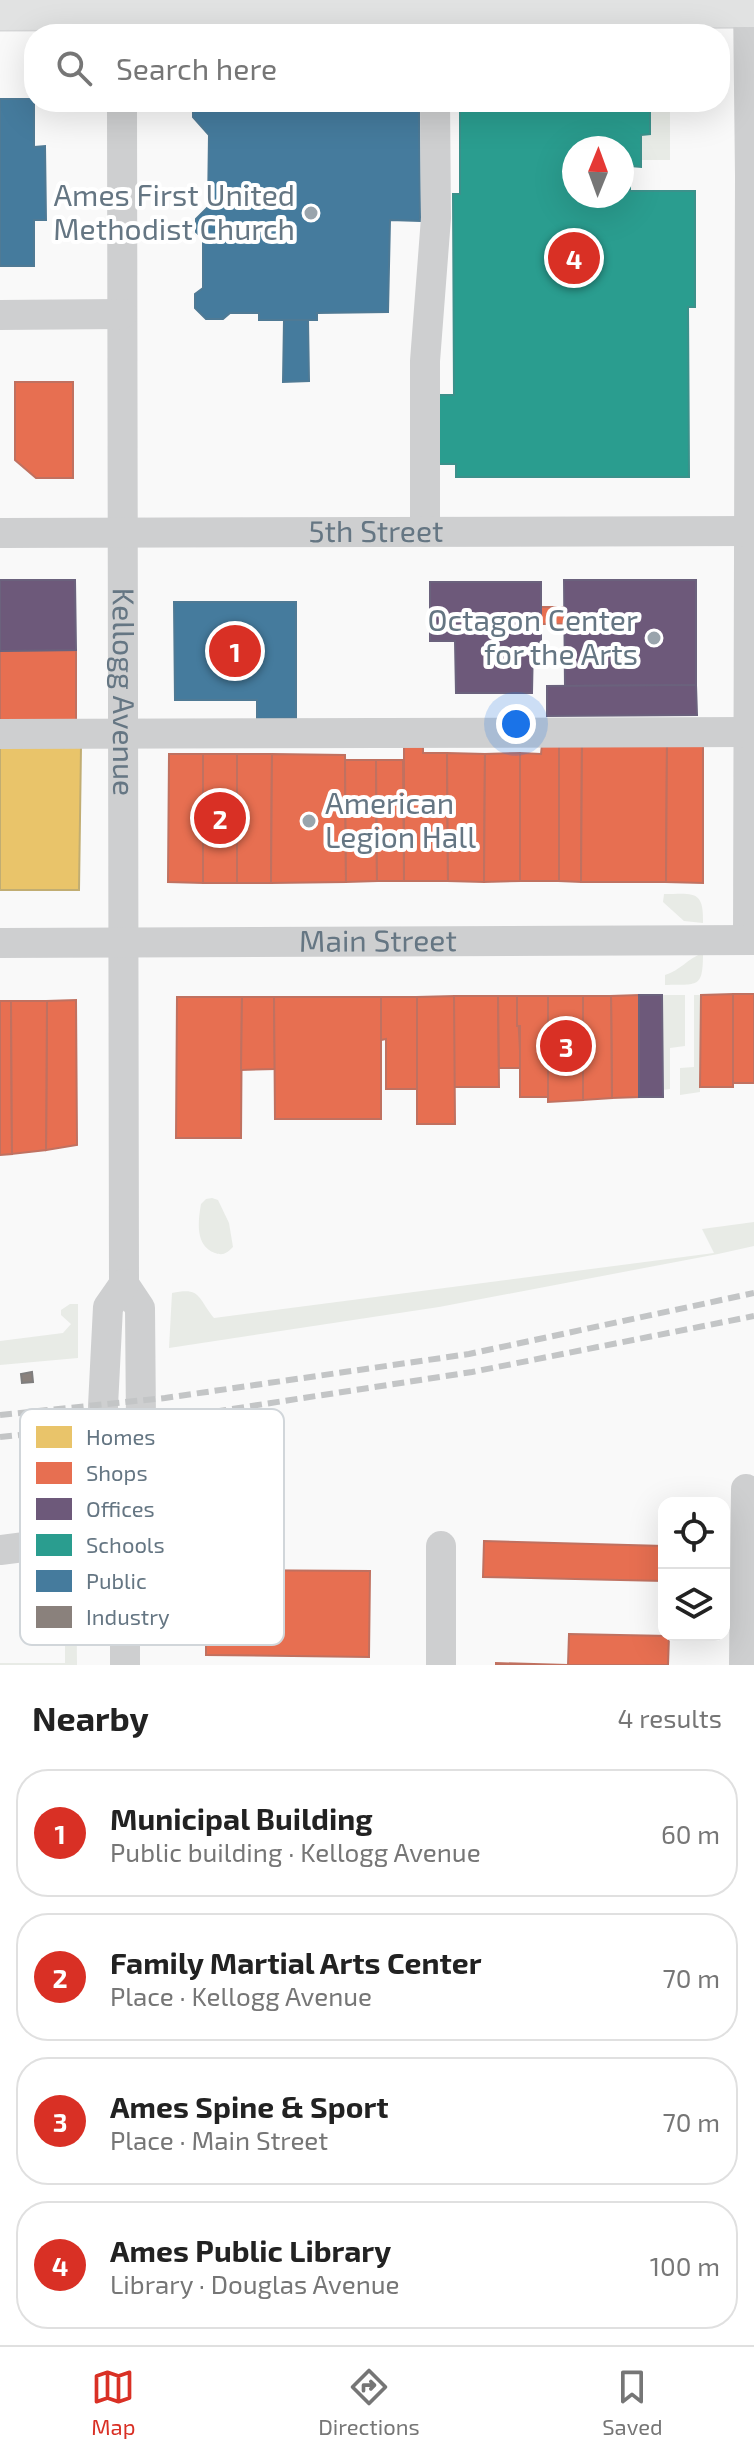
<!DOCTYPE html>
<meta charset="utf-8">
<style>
body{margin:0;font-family:"Exo 2",sans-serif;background:#f2f2f2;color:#222}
.controls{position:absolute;right:24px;bottom:24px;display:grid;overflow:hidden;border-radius:16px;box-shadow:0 8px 32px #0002}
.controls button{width:72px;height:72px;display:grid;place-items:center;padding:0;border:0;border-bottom:2px solid #e0e0e0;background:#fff;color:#222;font:40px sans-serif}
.compass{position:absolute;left:562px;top:136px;width:72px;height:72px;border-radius:50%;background:#fff;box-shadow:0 8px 32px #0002;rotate:1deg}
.you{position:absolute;left:516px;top:724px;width:28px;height:28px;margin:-20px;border:6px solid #fff;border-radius:50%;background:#1a73e8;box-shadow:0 0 0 12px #1a73e833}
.badge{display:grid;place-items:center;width:52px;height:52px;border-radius:50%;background:#d93025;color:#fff;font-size:26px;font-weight:700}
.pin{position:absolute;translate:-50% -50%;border:4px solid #fff;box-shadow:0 2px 8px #0006}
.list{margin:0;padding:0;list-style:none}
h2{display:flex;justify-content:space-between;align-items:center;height:104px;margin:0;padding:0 32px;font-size:34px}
h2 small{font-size:26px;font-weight:400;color:#767676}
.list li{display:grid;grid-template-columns:52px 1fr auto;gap:24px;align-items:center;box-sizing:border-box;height:128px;margin:0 16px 16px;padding:0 16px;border:2px solid #e0e0e0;border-radius:32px}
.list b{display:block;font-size:30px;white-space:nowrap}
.list p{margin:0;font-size:26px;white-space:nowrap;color:#767676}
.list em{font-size:26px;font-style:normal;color:#767676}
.icon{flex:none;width:44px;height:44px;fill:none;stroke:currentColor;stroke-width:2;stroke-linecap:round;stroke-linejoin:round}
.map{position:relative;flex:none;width:754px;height:1665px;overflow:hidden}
.search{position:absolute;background:#fff;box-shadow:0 8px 32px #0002;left:24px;right:24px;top:24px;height:88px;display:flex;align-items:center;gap:20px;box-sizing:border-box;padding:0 28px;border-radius:32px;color:#767676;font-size:30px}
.sheet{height:680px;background:#fff}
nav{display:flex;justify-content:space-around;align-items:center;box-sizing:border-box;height:112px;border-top:2px solid #e0e0e0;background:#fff;font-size:22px;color:#767676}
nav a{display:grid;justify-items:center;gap:4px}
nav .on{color:#d93025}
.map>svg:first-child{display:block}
</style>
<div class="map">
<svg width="754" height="1665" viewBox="0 0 754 1665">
<rect width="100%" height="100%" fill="#f9f9f9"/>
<g fill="#e8ebe6">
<polygon points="639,102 670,102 670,160 641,160 641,135 650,134 650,108 640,108"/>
<path d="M664 894C693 894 704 889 703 923L684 921 663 902Z"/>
<path d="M703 953C703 989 698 984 665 985V975C680 971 688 958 703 953Z"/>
<polygon points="662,995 685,995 685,1046 670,1048 670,1089 663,1090"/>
<polygon points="694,995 701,995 700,1092 680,1095 680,1068 694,1067"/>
<path d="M212 1198 218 1200 229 1223 233 1247C227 1253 223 1256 215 1253 195 1246 198 1221 201 1204L206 1199Z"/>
<path d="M754 1222V1246L718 1254 439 1307 169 1348 172 1293C201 1287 197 1297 214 1318L714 1253 702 1229Z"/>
<polygon points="70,1304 78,1304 78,1358 0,1365 0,1341 63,1333 71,1324 61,1315 61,1310"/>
<polygon points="76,1560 77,1665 0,1665 0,1663 65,1663 65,1574 48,1573 46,1569 48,1565"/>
</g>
<polygon fill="#e9c46a" stroke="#c1ad72" stroke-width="2" points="0,745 81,746 79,890 0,890"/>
<g fill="#e76f51" stroke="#c07160" stroke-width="2">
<polygon points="15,382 73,382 73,478 36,478 15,460"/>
<rect x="541" y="607" width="23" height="17"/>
<polygon points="76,650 76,720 0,720 0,651"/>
<polygon points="542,744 559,745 559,881 520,881 520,753 541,754"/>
<polygon points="582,744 581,882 559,881 559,745"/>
<polygon points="582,744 667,745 666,882 581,882"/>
<polygon points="667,745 703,745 703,883 666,882"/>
<polygon points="404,746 423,746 423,753 447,753 448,881 404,881"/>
<polygon points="447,753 485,754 484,882 448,881"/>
<polygon points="520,753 520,881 484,882 485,754"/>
<polygon points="169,754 203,754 203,883 168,882"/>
<rect x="203" y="754" width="34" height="129"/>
<polygon points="237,754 272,754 271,883 237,883"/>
<polygon points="272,754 345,755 346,882 271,883"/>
<polygon points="345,760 376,760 377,881 346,882"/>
<polygon points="376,760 403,760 404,881 377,881"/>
<rect x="733" y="994" width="21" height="89"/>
<polygon points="733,994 733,1087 700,1087 701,995"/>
<polygon points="639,995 639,1097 612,1098 611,996"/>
<polygon points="454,996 498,996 499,1087 454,1087"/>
<polygon points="454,996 455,1124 417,1124 417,997"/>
<polygon points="498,996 517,996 521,1068 499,1068"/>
<polygon points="517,996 548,996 548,1097 520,1097 520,1026 517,1026"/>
<polygon points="548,996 583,996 583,1100 548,1102"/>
<polygon points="583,996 611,996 612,1098 583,1100"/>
<polygon points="177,997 242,997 241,1138 176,1138"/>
<polygon points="242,997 274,997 275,1069 241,1070"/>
<polygon points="274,997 381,997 381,1119 275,1119"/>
<polygon points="381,997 417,997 417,1089 386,1089 386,1039 381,1040"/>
<polygon points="76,1000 77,1145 46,1150 47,1001"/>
<polygon points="0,1001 11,1001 12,1154 0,1155"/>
<polygon points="11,1001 47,1001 46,1150 12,1154"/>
<polygon points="484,1541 664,1546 664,1581 483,1577"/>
<polygon points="206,1570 370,1571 369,1657 206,1655"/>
<polygon points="569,1634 669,1636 668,1665 496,1665 496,1663 568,1665"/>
</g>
<g fill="#6d597a" stroke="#6b627d" stroke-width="2">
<polygon points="0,580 75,580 76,650 0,651"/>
<polygon points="564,580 696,580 696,685 565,686"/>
<polygon points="430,582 541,582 541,642 533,643 532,693 456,693 455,641 430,641"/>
<polygon points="696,685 697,715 547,716 547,686"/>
<polygon points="639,995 662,995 663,1097 639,1097"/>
</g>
<path fill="#2a9d8f" stroke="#3c918b" stroke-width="2" fill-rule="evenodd" d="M460 102H639L640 108 650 107V134L641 135V167L630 166V191H695V307H688L689 477H456V464H428V395H454L453 194H460ZM574 148H622V196H574Z"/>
<g fill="#457b9d" stroke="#4f7a95" stroke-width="2">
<polygon points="0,99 34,99 34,147 45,146 46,220 34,220 34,266 0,266"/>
<polygon points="193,102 419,102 420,221 390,220 388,312 317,313 317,320 259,320 259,313 230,313 223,319 206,319 195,308 195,294 203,288 203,238 196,232 196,219 208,207 209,135 193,117"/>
<polygon points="284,320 308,320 309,381 283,382"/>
<polygon points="174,602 296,602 296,718 257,719 257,700 175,700"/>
</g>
<polygon fill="#8a817c" stroke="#7f7e7e" stroke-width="2" points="32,1372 33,1382 22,1383 21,1374"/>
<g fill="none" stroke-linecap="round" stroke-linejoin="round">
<defs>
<polyline id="major" points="0,11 754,8"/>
</defs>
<use href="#major" stroke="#d5d6d7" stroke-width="41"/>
<g stroke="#cecfd0" stroke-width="30">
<polyline points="748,0 750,176 748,940"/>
<path id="s1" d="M122 102 124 1284 140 1308 141 1423V1491L125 1516V1665"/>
<polyline points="0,315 122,314"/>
<polyline points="425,532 425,361 436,218 435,102"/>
<path id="s2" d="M0 533 754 531"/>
<polyline points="0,734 754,732"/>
<path id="s3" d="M0 943 754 940"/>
<polyline points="124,1284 108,1307 103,1406 105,1496 125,1516"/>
<polyline points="0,1550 125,1534"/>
<polyline points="441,1665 441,1546"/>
<polyline points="744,1665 746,1489"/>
</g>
<use href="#major" stroke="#e1e2e2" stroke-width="38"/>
<g stroke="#c3c5c6" stroke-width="6" stroke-dasharray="12 6" stroke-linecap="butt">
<polyline points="0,1415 165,1398 469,1354 754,1293"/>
<polyline points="0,1437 141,1423 472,1372 754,1316"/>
</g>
</g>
<g fill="#99a4ac" stroke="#fff" stroke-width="3">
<circle cx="311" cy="213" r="8"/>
<circle cx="654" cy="638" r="8"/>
<circle cx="309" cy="821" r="8"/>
</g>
<g text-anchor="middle" stroke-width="8" stroke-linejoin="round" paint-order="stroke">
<g font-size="30" fill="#657683" stroke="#fff" text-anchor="end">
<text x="295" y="206">Ames First United<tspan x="295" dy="34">Methodist Church</tspan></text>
<text x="638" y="631">Octagon Center<tspan x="638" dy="34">for the Arts</tspan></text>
<text x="325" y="814" text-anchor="start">American<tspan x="325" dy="34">Legion Hall</tspan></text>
</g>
<g font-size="30" fill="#657683" stroke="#fff">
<text dy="10" stroke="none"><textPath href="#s2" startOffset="376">5th Street</textPath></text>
<text dy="10" stroke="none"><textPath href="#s1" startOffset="590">Kellogg Avenue</textPath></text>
<text dy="10" stroke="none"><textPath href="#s3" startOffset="378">Main Street</textPath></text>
</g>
</g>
<rect x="20" y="1409" width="264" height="236" rx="12" fill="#fff" stroke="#d1d6da" stroke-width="2"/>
<rect x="36" y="1426" width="36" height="22" fill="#e9c46a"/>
<rect x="36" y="1462" width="36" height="22" fill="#e76f51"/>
<rect x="36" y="1498" width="36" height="22" fill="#6d597a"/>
<rect x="36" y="1534" width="36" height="22" fill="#2a9d8f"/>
<rect x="36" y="1570" width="36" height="22" fill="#457b9d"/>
<rect x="36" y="1606" width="36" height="22" fill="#8a817c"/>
<g font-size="22" fill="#657683">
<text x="86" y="1445">Homes</text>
<text x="86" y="1481">Shops</text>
<text x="86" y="1517">Offices</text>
<text x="86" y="1553">Schools</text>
<text x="86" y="1589">Public</text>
<text x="86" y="1625">Industry</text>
</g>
</svg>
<div class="controls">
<button><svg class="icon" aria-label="locate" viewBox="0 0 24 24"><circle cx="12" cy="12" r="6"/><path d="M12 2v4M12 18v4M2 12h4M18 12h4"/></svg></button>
<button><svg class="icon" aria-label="layers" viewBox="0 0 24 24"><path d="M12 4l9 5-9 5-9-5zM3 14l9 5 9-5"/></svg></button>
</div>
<svg class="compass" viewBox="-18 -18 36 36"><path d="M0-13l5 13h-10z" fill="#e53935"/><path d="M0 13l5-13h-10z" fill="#767676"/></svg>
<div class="you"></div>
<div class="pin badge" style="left:235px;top:651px">1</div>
<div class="pin badge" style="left:220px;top:818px">2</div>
<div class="pin badge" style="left:566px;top:1046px">3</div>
<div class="pin badge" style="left:574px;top:258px">4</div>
<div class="search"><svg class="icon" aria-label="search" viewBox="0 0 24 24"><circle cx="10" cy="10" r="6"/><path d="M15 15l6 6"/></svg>Search here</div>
</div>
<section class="sheet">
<h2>Nearby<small>4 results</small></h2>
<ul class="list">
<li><span class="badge">1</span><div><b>Municipal Building</b><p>Public building · Kellogg Avenue</p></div><em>60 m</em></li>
<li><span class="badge">2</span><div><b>Family Martial Arts Center</b><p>Place · Kellogg Avenue</p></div><em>70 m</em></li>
<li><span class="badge">3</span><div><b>Ames Spine &amp; Sport</b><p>Place · Main Street</p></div><em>70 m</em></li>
<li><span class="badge">4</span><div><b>Ames Public Library</b><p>Library · Douglas Avenue</p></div><em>100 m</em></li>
</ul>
</section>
<nav>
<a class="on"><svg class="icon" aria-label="map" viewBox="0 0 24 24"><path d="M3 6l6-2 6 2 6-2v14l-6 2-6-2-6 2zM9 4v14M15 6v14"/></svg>Map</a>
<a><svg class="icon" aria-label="directions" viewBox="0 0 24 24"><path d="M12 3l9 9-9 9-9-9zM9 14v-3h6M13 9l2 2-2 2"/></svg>Directions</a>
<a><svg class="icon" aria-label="saved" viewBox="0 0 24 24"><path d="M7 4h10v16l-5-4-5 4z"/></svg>Saved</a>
</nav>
